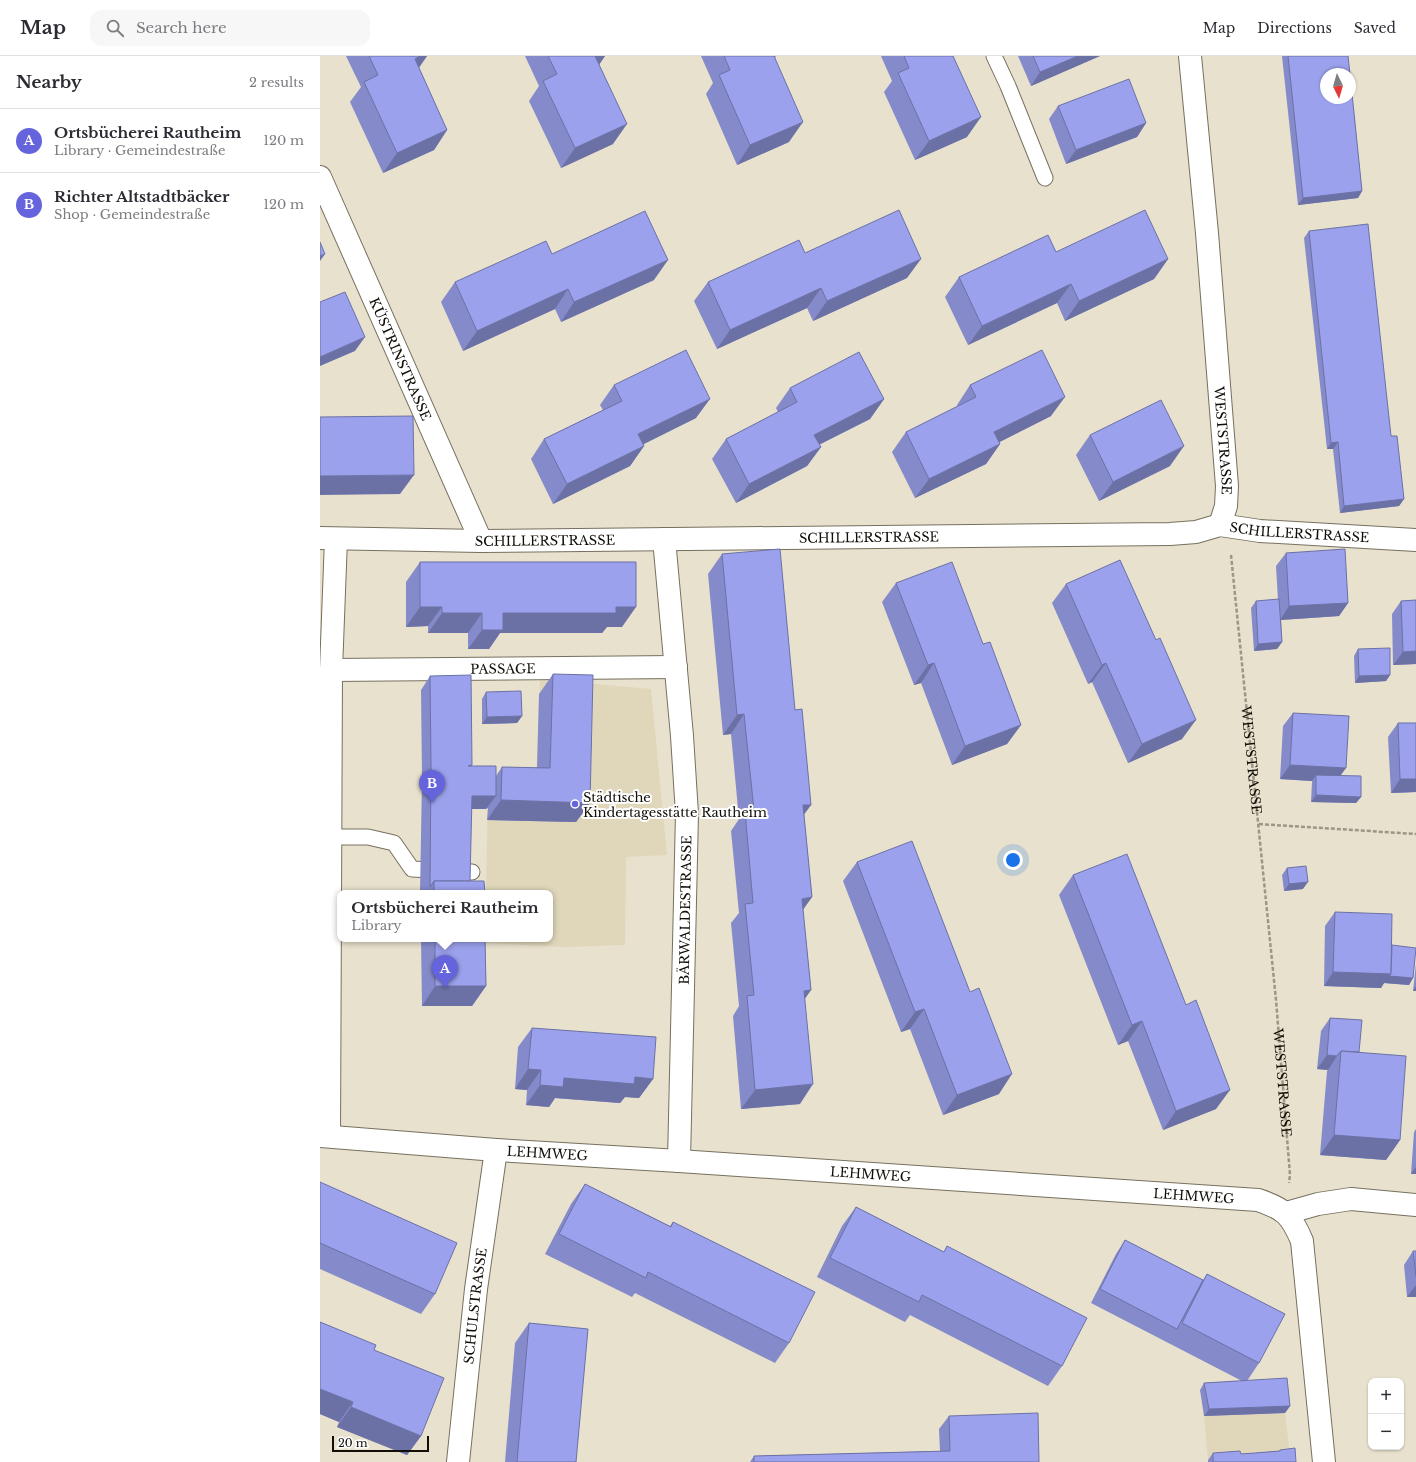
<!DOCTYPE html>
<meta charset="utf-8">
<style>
body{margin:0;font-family:"Libre Baskerville",serif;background:#f7f7f7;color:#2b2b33}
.controls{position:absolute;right:12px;bottom:12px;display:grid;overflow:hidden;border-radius:8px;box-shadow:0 1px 3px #0004}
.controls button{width:36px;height:36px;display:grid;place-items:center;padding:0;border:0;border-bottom:1px solid #e1e1e2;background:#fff;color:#2b2b33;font:20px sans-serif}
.compass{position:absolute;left:1000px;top:12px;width:36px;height:36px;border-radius:50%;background:#fff;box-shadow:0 1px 3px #0004;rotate:175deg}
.scale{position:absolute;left:12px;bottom:10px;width:97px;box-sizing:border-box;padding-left:4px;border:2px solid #100e07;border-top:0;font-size:11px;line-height:14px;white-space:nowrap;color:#100e07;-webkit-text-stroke:3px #fff;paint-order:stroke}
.you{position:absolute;left:693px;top:804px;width:14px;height:14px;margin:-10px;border:3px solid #fff;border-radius:50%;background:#1a73e8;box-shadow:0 0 0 6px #1a73e833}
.badge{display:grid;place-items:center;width:26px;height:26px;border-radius:50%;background:#6664dd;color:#fff;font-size:13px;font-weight:700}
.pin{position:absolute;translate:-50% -33px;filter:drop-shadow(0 1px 2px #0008)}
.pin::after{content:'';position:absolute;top:21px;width:14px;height:12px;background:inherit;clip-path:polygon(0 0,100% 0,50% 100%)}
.popup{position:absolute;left:17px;top:834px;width:216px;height:52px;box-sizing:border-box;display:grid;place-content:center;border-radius:8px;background:#fff;filter:drop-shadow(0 1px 3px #0005);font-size:13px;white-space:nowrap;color:#7c7c81}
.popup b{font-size:15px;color:#2b2b33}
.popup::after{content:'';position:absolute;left:50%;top:100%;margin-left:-8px;border:8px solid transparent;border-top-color:#fff}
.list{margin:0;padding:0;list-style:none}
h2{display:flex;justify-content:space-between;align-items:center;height:52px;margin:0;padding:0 16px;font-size:17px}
h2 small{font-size:13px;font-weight:400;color:#7c7c81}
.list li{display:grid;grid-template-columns:26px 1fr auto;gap:12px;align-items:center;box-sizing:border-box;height:64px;padding:0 16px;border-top:1px solid #e1e1e2}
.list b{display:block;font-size:15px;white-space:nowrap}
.list p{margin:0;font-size:13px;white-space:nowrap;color:#7c7c81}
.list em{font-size:13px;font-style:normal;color:#7c7c81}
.icon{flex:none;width:22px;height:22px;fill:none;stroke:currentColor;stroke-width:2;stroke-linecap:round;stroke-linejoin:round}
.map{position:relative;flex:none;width:1096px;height:1406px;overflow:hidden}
header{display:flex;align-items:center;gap:24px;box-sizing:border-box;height:56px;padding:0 20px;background:#fff;border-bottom:1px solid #e1e1e2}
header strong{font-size:19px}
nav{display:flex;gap:22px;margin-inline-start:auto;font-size:14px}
.search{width:280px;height:36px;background:#f7f7f7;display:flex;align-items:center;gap:10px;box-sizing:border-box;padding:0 14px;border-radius:12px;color:#7c7c81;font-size:15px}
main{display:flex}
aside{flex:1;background:#fff}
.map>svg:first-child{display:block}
</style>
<header>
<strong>Map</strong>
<div class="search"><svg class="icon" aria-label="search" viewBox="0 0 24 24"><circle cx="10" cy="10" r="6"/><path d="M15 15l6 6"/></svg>Search here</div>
<nav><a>Map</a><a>Directions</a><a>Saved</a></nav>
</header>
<main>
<aside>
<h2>Nearby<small>2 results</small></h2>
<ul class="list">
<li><span class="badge">A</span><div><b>Ortsbücherei Rautheim</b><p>Library · Gemeindestraße</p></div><em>120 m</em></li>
<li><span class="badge">B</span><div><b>Richter Altstadtbäcker</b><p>Shop · Gemeindestraße</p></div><em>120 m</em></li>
</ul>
</aside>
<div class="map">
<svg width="1096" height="1406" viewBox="0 0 1096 1406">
<rect width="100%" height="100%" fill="#e8e1cd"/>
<g fill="#e0d7bb">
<polygon points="220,623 331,633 347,799 306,801 305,889 244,891 165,887 165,883 230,883 230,837 166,837 168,731 216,732"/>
<polygon points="965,1357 970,1399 888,1404 884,1360"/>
</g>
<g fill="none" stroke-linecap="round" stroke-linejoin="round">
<defs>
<g id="service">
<polyline points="674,0 688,30 725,122"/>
<polyline points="10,781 48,781 74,787 92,813 152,816"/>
</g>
<g id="minor">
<path id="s2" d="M870 0 887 177 907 430 906 450 900 469"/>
<path id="s3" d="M0 121 161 485"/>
<path id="s4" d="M0 482 161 485 850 478 876 476 900 469 940 475 1096 484"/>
<polyline points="344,483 362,680 367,758 359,1105"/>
<path id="s5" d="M11 614 356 611"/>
<path id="s6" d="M0 1080 176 1094 359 1105 938 1144C965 1153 971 1159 982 1185L1004 1406"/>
<polyline points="9,1080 11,614 16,483"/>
<polyline points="966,1157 998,1148 1031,1143 1096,1149"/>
<path id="s7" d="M138 1406 156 1233 176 1094"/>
</g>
</defs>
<use href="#service" stroke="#76705e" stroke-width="17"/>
<use href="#minor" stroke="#76705e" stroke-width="24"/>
<g stroke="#9c9687" stroke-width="2.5" stroke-dasharray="4 2" stroke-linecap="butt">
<path id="s1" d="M911 499 956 944 970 1119 969 1127"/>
<polyline points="939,768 1096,778"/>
</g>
<use href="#service" stroke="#fff" stroke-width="15"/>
<use href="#minor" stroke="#fff" stroke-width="22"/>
</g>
<g fill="#858acb">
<polygon points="26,0 107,0 99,12 127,74 114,94 63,117 30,46 41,31"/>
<polygon points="205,0 285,0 279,9 293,88 241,112 209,45 219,30"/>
<polygon points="381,0 456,0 455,2 469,86 417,109 386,38 393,27"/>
<polygon points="561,0 633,0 647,81 595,104 564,36 572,25"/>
<polygon points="698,0 780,0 711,30"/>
<polygon points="962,0 1028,0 1042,135 1038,142 978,149"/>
<polygon points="738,50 826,67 817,81 746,108 729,63"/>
<polygon points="989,175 1071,380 1084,443 1079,450 1020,457 1013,393 1007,393 984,182"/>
<polygon points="736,196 848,203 834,223 745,265 737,247 648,289 625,241 639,221"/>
<polygon points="485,197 587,222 493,265 487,252 397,293 374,245 388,226"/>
<polygon points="232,198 334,224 241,266 235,253 143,295 121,246 135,226"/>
<polygon points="294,329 376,362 323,388 324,390 310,410 233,448 211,403 224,383 283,354 280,349"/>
<polygon points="650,329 731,360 679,386 680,388 666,408 595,442 572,396 586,376 638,351 637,349"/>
<polygon points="470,332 564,343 550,363 499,389 501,391 487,410 416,447 392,403 406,383 458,356 456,352"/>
<polygon points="770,379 850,410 779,445 756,399"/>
<polygon points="966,497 1028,547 1019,560 961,564 962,586 957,593 934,595 931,552 936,545 958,544 956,510"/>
<polygon points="402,498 475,654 491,749 484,758 492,841 483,853 491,934 485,942 480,1048 421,1053 413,960 419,950 411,867 419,857 411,775 419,763 411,678 403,679 388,518"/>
<polygon points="100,506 302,571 287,571 282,577 180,577 169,593 148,593 148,577 108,577 108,570 86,571 86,526"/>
<polygon points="576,527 663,588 701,669 687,688 632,709 601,627 594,629 562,546"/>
<polygon points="746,528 862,683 808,707 772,626 768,628 732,547"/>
<polygon points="1096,544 1096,608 1073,609 1072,558 1081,545"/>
<polygon points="1038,593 1070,619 1066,625 1035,627 1034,600"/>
<polygon points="233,618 270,747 256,766 167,764 168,752 166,753 151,753 150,825 165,837 100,837 102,723 101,634 110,620 152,709 152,710 176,720 182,711 217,712 219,638"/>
<polygon points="166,636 202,660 197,667 162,668 162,643"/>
<polygon points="973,657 1020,720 1041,741 1036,747 991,746 992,726 992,725 960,723 963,670"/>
<polygon points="1078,667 1096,667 1096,736 1071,737 1068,681"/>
<polygon points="537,806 679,1038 623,1059 590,973 581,976 523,825"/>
<polygon points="967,812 983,833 964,835 962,819"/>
<polygon points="753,819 866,949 896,1053 843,1074 808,985 798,989 739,839"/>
<polygon points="1015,856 1072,889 1093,922 1089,929 1064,927 1061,932 1004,930 1005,870"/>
<polygon points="101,883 165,883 166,930 152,950 102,950"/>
<polygon points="1096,908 1096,935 1093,935"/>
<polygon points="1010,962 1039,996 1080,1084 1066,1104 1000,1099 1007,1015 1008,1014 997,1013 1001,975"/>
<polygon points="212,972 333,1023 319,1042 305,1041 300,1047 235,1042 229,1051 206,1049 207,1034 195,1033 198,991"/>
<polygon points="1096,1073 1096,1118 1091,1118 1094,1076"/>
<polygon points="0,1126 115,1238 101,1258 0,1213"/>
<polygon points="265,1128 350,1170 353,1166 469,1287 455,1307 315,1237 312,1241 225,1198 251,1148"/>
<polygon points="536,1151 624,1196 627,1190 742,1310 728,1330 590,1259 585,1266 497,1221 522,1170"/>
<polygon points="805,1184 883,1224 887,1218 939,1307 927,1325 970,1350 965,1357 884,1360 880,1334 884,1327 922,1325 771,1247 796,1198"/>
<polygon points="1093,1195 1096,1195 1096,1241 1087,1241 1084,1209"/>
<polygon points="0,1266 54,1294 101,1380 87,1399 17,1371 19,1366 0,1358"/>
<polygon points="209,1267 256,1406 185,1406 195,1287"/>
<polygon points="629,1360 719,1406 430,1406 434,1400 620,1395 619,1373"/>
<polygon points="960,1394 976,1406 888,1406 888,1404 893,1397 921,1398 935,1397 959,1395"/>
</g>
<g fill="#6c71a5">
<polygon points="100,0 107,0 96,15 95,3"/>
<polygon points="275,0 285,0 275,14"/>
<polygon points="758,0 780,0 711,30 720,16"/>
<polygon points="661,61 647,81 595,104 609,85"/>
<polygon points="483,66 469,86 417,109 430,89"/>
<polygon points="826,67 817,81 746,108 756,94"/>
<polygon points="307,68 293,88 241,112 255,92"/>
<polygon points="127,74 114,94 63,117 77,97"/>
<polygon points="1042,135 1038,142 978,149 983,142"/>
<polygon points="5,198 0,205 0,200"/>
<polygon points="601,203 587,222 493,265 507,245"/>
<polygon points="848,203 834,223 745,265 759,245"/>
<polygon points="348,204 334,224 241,266 254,246"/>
<polygon points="751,228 737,247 648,289 662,270"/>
<polygon points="501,232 487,252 397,293 410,274"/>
<polygon points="248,233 235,253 143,295 157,275"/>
<polygon points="45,281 35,295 0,310 0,301"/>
<polygon points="745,341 731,360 660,396 674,376"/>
<polygon points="390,343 376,362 304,398 318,378"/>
<polygon points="564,343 550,363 480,398 494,379"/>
<polygon points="1018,386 1013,393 1007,393 1011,387"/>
<polygon points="680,388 666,408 595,442 609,423"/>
<polygon points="324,390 310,410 233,448 247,428"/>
<polygon points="864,390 850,410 779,445 793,426"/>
<polygon points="501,391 487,410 416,447 429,428"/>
<polygon points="94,419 80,438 0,439 0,420"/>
<polygon points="1084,443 1079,450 1020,457 1024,450"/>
<polygon points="1028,547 1019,560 960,564 969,550"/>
<polygon points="100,551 122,551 108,570 86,571"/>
<polygon points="296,551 316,551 302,571 287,571 282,577 180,577 169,593 148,593 162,574 183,557"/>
<polygon points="122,557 162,557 148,577 108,577"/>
<polygon points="962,586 957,593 934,595 938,588"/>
<polygon points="1096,595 1096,608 1073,609 1083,596"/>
<polygon points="614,607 601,627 594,629 608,609"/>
<polygon points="786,607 772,626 768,628 782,609"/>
<polygon points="1070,619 1066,625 1035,627 1039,620"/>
<polygon points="424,658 411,678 403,679 417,659"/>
<polygon points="202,660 197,667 162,668 167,661"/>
<polygon points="876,664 862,683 808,707 822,688"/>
<polygon points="701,669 687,688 632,709 645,690"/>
<polygon points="970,709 1026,712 1016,726 996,719 992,725 960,723"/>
<polygon points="1080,723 1096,723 1096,736 1071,737"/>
<polygon points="996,739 1041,741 1036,747 991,746"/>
<polygon points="152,740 176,740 166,753 142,753"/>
<polygon points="181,744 270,747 256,766 167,764"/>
<polygon points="483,749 491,749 477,768"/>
<polygon points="988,826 983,833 964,835 969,828"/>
<polygon points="492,841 478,861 482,843"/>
<polygon points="1013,916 1071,918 1093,922 1089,929 1064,927 1061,932 1004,930"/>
<polygon points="115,930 166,930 152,950 102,950"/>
<polygon points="1096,930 1096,935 1093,935"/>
<polygon points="491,934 477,954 484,935"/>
<polygon points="604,953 590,973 581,976 595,956"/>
<polygon points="822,965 808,985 798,989 812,969"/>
<polygon points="1007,999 1017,1000 1008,1014 997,1013"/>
<polygon points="208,1013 221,1014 207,1034 195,1033"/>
<polygon points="692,1018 679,1038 623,1059 637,1039"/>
<polygon points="315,1021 333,1023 319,1042 305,1041 300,1047 235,1042 229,1051 206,1049 220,1029 244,1022"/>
<polygon points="493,1028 480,1048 421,1053 435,1034"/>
<polygon points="910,1034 896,1053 843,1074 856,1055"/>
<polygon points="1014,1079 1080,1084 1066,1104 1000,1099"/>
<polygon points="1096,1111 1096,1118 1091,1118"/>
<polygon points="1096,1229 1096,1241 1087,1241"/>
<polygon points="0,1333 33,1346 19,1366 0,1358"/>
<polygon points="970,1350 965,1357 884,1360 889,1353"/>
<polygon points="31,1351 101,1380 87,1399 17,1371"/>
</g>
<g fill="#9ba1ec" stroke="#6c71a5">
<polygon points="49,0 100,0 95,3 127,74 77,97 44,26 58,19"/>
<polygon points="228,0 276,0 275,0 307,68 255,92 223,25 237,18"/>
<polygon points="404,0 454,0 483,66 430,89 399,19 410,14"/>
<polygon points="584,0 633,0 661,61 609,85 578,17 589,12"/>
<polygon points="713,0 758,0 720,16"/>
<polygon points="968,0 1028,0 1030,18 1006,18 1006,42 1030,42 1030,18 1042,135 983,142"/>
<polygon points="809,23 826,67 756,94 738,50"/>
<polygon points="579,154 601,203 507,245 501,232 410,274 388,226 479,184 485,197"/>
<polygon points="825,154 848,203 759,245 751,228 662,270 639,221 728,179 736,196"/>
<polygon points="325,155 348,204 254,246 248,233 157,275 135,226 226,185 232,198"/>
<polygon points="1048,168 1071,380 1077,380 1084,443 1024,450 1018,386 1011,387 989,175"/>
<polygon points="0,186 5,198 0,200"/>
<polygon points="25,236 45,281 0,301 0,246"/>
<polygon points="366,294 390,343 318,378 324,390 247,428 224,383 302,345 294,329"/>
<polygon points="722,294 745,341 674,376 680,388 609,423 586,376 656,341 650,329"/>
<polygon points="539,296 564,343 494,379 501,391 429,428 406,383 477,346 470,332"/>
<polygon points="841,344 864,390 793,426 770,379"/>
<polygon points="93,360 94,419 0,420 0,361"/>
<polygon points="460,493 475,654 482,653 491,749 483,749 492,841 482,843 491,934 484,935 493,1028 435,1034 427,940 434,939 425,848 433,847 425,755 434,754 424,658 417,659 402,498"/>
<polygon points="1025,493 1028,547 969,550 966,497"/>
<polygon points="800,504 836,584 840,582 876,664 822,688 786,607 782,609 746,528"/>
<polygon points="100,506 316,506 316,551 296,551 296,557 183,557 183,574 162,574 162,557 122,557 122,551 100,551"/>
<polygon points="632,506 663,588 670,586 701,669 645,690 614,607 608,609 576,527"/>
<polygon points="959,543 962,586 938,588 936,545"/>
<polygon points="1096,544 1096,595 1083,596 1081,545"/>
<polygon points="1070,592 1070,619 1039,620 1038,593"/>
<polygon points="233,618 273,619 270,747 181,744 182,711 230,712"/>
<polygon points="151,619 152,709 148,710 176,710 176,740 152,740 150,825 114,825 110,831 111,709 110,620"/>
<polygon points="201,635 202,660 167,661 166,636"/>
<polygon points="973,657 1029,660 1026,712 970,709"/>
<polygon points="1078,667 1096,667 1096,723 1080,723"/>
<polygon points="996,719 1041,720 1041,741 996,739"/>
<polygon points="592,785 650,936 659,932 692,1018 637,1039 604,953 595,956 537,806"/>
<polygon points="807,798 866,949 876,944 910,1034 856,1055 822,965 812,969 753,819"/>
<polygon points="986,810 988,826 969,828 967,812"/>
<polygon points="114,825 164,825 165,837 114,837"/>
<polygon points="1015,856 1072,858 1071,918 1013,916"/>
<polygon points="115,883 165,883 166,930 115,930"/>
<polygon points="1072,889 1096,892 1093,922 1069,920 1071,918"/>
<polygon points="1010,962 1042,964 1039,996 1021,995 1017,1000 1007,999"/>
<polygon points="212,972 336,981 333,1023 315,1021 314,1028 244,1022 243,1031 220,1029 221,1014 208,1013"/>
<polygon points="1021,995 1086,1000 1080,1084 1014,1079"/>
<polygon points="0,1126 137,1187 115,1238 0,1187"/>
<polygon points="265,1128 351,1171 353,1166 495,1236 469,1287 328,1216 326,1222 239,1178"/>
<polygon points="536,1151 624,1196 627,1190 767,1262 742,1310 602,1239 599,1246 510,1202"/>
<polygon points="805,1184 883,1224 857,1273 780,1233"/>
<polygon points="1093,1195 1096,1195 1096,1220"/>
<polygon points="887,1218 965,1258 939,1307 862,1267"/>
<polygon points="0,1266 56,1289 54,1294 124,1322 101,1380 31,1351 33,1346 0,1333"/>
<polygon points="209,1267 268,1273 256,1406 197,1406"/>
<polygon points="967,1322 970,1350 889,1353 884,1327"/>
<polygon points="718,1357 719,1406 434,1406 434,1400 630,1395 629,1360"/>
<polygon points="975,1392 976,1406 893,1406 893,1397 920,1395 921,1398 935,1397 960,1395 960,1394"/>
</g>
<circle fill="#6664dd" stroke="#fff" stroke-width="1.5" cx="255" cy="748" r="4"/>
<g text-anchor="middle" stroke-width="4" stroke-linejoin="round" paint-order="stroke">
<g font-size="13" fill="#100e07" stroke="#fff">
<text dy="5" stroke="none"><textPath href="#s3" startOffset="199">KÜSTRINSTRASSE</textPath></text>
<text dy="5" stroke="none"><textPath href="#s2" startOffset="386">WESTSTRASSE</textPath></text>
<text dy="5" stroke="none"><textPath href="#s4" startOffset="981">SCHILLERSTRASSE</textPath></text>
<text dy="5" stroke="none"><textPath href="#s4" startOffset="549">SCHILLERSTRASSE</textPath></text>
<text dy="5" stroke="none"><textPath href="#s4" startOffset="225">SCHILLERSTRASSE</textPath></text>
<text dy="5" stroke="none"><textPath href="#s5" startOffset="172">PASSAGE</textPath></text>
<text dy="5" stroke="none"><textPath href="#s1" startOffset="206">WESTSTRASSE</textPath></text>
<text transform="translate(365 854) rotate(-89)" y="5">BÄRWALDESTRASSE</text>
<text dy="5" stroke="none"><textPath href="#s1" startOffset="530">WESTSTRASSE</textPath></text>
<text dy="5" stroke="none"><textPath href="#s6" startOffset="228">LEHMWEG</textPath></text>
<text dy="5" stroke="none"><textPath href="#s6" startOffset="552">LEHMWEG</textPath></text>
<text dy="5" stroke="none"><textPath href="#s6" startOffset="876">LEHMWEG</textPath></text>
<text dy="5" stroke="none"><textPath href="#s7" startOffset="157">SCHULSTRASSE</textPath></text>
</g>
<g font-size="13" fill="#100e07" stroke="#fff" text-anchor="start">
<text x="263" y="746">Städtische<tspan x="263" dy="15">Kindertagesstätte Rautheim</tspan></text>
</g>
</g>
</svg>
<div class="controls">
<button>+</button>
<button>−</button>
</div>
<svg class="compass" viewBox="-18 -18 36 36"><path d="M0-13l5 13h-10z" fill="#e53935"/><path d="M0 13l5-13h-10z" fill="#7c7c81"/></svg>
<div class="scale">20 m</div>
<div class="you"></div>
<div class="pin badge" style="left:125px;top:932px">A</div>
<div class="popup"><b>Ortsbücherei Rautheim</b>Library</div>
<div class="pin badge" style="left:112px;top:747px">B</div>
</div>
</main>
